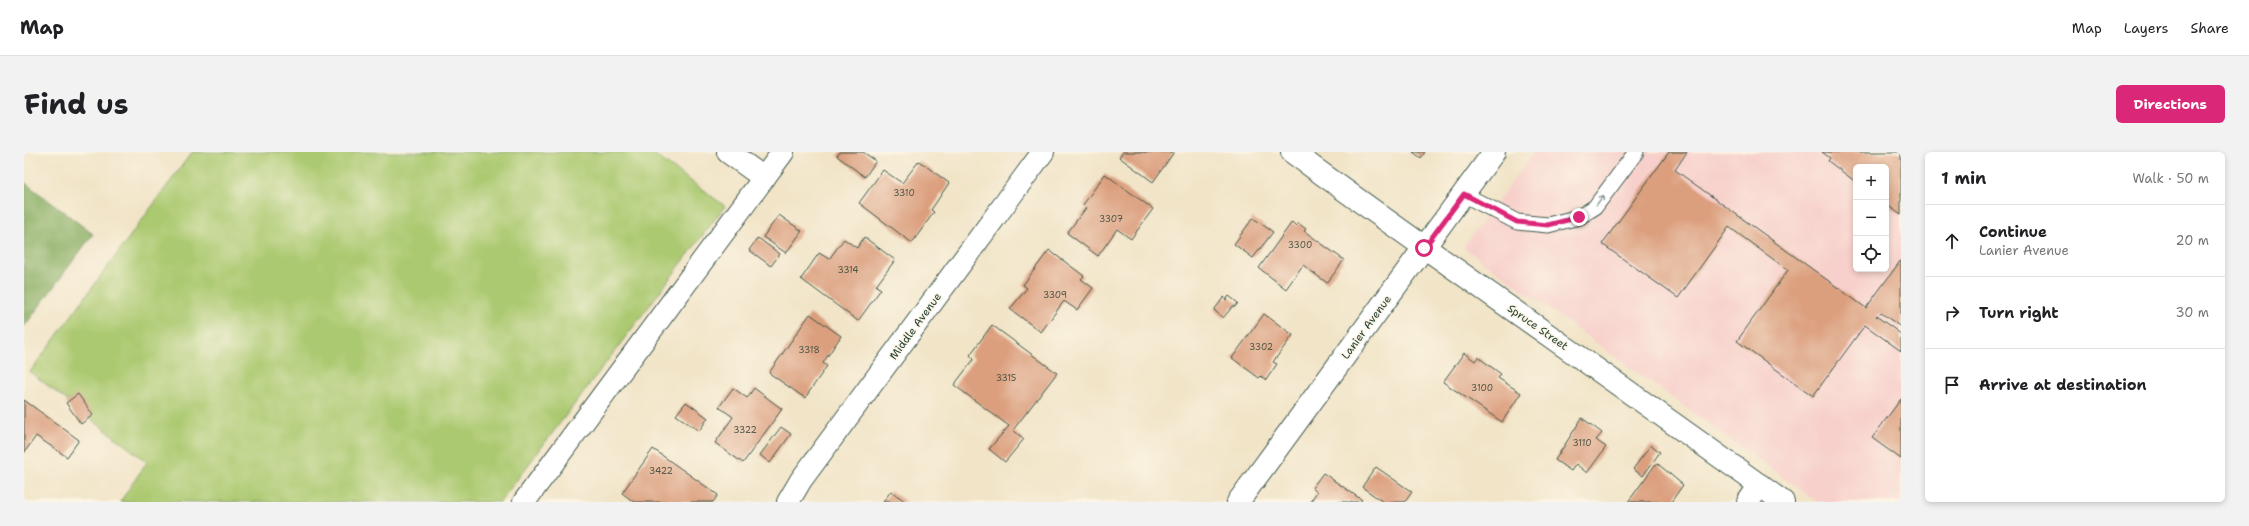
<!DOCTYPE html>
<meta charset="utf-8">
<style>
body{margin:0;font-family:"Shantell Sans",sans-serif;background:#f2f2f2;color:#202124}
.controls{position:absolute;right:12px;top:12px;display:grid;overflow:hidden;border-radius:6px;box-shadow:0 2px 6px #0003}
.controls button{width:36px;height:36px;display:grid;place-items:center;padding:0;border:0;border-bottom:1px solid #e0e0e0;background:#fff;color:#202124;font:20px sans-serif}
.stop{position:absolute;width:12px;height:12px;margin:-9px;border:3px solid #db2777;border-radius:50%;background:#fff}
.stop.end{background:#db2777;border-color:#fff;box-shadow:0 1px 4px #0008}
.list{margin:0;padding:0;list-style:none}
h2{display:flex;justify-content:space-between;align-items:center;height:52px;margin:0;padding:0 16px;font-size:17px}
h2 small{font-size:13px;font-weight:400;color:#757577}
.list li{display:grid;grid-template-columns:26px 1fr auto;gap:12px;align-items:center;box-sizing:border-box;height:72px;padding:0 16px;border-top:1px solid #e0e0e0}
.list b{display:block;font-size:15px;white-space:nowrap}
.list p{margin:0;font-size:13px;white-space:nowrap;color:#757577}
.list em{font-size:13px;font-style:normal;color:#757577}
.icon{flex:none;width:22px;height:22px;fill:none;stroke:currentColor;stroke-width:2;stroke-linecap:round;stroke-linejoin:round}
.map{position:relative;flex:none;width:1877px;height:350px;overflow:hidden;border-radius:6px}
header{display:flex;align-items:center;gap:24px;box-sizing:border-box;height:56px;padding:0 20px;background:#fff;border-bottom:1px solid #e0e0e0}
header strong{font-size:19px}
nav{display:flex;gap:22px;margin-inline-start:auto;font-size:14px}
.intro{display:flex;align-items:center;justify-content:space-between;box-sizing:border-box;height:96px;padding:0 24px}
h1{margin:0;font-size:28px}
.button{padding:10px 18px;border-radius:6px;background:#db2777;color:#fff;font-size:14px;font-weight:700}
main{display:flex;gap:24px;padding:0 24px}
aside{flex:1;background:#fff;border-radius:6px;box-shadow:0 2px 6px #0003}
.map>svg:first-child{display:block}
</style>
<header>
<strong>Map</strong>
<nav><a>Map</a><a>Layers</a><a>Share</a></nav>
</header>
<div class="intro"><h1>Find us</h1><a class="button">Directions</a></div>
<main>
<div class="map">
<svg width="1877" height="350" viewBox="0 0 1877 350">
<rect width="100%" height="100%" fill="#fcf5e5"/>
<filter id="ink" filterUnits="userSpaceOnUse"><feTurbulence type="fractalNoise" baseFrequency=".025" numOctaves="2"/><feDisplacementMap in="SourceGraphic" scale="8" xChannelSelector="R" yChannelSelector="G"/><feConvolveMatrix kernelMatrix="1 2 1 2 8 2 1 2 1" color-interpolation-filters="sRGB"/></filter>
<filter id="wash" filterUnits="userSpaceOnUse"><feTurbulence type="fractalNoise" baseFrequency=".012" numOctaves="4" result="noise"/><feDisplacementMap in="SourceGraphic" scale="16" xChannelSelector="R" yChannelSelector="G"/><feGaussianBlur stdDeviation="0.9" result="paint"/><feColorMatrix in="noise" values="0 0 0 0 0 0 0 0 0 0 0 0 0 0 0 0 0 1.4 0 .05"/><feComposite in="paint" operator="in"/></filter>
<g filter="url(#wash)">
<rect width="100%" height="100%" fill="#f1e4c7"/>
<path fill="#f7d0cb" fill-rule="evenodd" d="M1510 0H1877V350H1793L1439 95ZM1832 15H1862V117H1832Z"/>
<polygon fill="#abc970" stroke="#658352" points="168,0 627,0 701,54 476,350 96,350 123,310 6,220"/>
<polygon fill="#88ad62" stroke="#54754b" points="0,30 69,82 0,175"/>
<g id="blocks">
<g fill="#db9f7e">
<polygon points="816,0 839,0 852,9 841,25 813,4"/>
<polygon points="1099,0 1150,0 1129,30 1095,5"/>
<polygon points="1389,0 1401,0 1397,6"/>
<polygon points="1645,0 1663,0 1651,18 1842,156 1877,108 1877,175 1857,161 1852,164 1877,182 1877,199 1841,173 1789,244 1713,189 1764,118 1705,75 1654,146 1578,92"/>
<polygon points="1798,0 1877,0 1877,63 1862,52 1862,15 1832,15 1832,30 1804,9 1806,6"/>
<polygon points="895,9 925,31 907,58 910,60 888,91 835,51 859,18 878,31"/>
<polygon points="1081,22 1129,57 1107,87 1093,77 1074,104 1043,81 1062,56 1059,53"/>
<polygon points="755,63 778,79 762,101 739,85"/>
<polygon points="1229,66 1249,80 1229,106 1210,92"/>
<polygon points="1268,70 1272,74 1274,71 1282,77 1280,79 1320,108 1303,131 1279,113 1262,137 1235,116"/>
<polygon points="840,85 871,108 852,134 857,137 834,169 777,127 795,101 805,107 820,87 833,96"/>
<polygon points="734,86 756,102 747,114 725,98"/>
<polygon points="1025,98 1060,124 1057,127 1069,136 1053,158 1040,149 1017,180 986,157 1003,136 999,133"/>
<polygon points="1205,144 1214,151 1211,155 1209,154 1199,166 1190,158 1200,145 1202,148"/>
<polygon points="786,162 817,184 799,211 803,214 781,246 745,221"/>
<polygon points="1240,162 1269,183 1249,210 1253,212 1242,228 1237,224 1235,226 1208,206"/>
<polygon points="968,173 1033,221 989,278 1000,287 981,310 965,297 985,274 930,233 950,207 946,203"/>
<polygon points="1440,201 1451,209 1454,205 1477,222 1474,226 1497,241 1478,270 1419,230"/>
<polygon points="709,236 723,246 730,236 758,257 719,311 691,291 709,265 695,255"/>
<polygon points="54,242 69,263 57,272 42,251"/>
<polygon points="1877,247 1877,307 1848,286"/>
<polygon points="0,248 55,288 43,305 12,284 0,301"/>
<polygon points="662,250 684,266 675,279 652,263"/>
<polygon points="1558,266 1578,281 1572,288 1582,295 1563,321 1552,312 1547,319 1531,308"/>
<polygon points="757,275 767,282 746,311 736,303"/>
<polygon points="1627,293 1636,300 1619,324 1609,317"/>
<polygon points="629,297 694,343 689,350 610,350 598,341"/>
<polygon points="1634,312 1659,333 1647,350 1604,350 1631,313"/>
<polygon points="1352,315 1388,340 1381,350 1359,350 1338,335"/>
<polygon points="1299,321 1338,348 1336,350 1286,350 1293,340 1288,336"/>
<polygon points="867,339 882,350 859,350"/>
</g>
</g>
</g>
<g filter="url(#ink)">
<use href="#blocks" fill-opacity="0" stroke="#3e564a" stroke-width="1"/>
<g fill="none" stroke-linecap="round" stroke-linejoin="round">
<defs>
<polyline id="lane" points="1439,42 1493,70 1524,73 1555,65 1571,55 1612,0"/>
<g id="street">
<polyline points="704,0 740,26"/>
<path d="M1268 0C1431 119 1596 232 1759 350"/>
<polyline points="500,350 759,0"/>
<polyline points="764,350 777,328 1019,0"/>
<polyline points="1214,350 1470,0"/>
<polyline points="1724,350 1736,333"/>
</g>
</defs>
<use href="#lane" stroke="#3e564a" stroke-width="17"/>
<use href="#street" stroke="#3e564a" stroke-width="24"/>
<use href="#lane" stroke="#fff" stroke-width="15"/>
<use href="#street" stroke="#fff" stroke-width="22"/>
</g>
<defs><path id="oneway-shaft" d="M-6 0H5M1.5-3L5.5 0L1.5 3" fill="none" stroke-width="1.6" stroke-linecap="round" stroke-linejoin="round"/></defs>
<use stroke="#8f9e9a" href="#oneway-shaft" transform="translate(1576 48) rotate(-54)"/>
</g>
<g fill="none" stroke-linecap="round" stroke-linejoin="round" filter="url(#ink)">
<polyline stroke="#db2777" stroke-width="5" points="1400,96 1440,42 1493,70 1524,73 1555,65"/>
</g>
<g text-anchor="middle" stroke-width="3" stroke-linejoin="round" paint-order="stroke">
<g font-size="9" fill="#4e5646">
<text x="880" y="44">3310</text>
<text x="1087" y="70">3307</text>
<text x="1276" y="96">3300</text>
<text x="824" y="121">3314</text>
<text x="1031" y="146">3309</text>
<text x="1237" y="198">3302</text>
<text x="785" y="201">3318</text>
<text x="982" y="229">3315</text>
<text x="1458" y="239">3100</text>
<text x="721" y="281">3322</text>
<text x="1558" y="294">3110</text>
<text x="637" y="322">3422</text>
</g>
<g font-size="11" fill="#1f3d34" stroke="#fcf5e5">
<text transform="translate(891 174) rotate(-54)" y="4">Middle Avenue</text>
<text transform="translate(1342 175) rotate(-54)" y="4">Lanier Avenue</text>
<text transform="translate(1514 175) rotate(35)" y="4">Spruce Street</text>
</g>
</g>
</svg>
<div class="controls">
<button>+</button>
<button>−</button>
<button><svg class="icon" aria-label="locate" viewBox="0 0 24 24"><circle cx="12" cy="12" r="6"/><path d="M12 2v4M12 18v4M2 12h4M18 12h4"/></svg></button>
</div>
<div class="stop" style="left:1400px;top:96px"></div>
<div class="stop end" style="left:1555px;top:65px"></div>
</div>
<aside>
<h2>1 min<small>Walk · 50 m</small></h2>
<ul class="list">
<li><svg class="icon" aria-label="ahead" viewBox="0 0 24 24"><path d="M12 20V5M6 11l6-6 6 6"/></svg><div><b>Continue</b><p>Lanier Avenue</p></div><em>20 m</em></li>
<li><svg class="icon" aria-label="right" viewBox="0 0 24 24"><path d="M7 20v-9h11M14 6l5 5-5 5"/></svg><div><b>Turn right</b></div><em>30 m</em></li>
<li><svg class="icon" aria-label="arrive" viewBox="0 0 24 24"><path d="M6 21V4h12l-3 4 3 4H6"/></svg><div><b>Arrive at destination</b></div></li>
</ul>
</aside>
</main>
